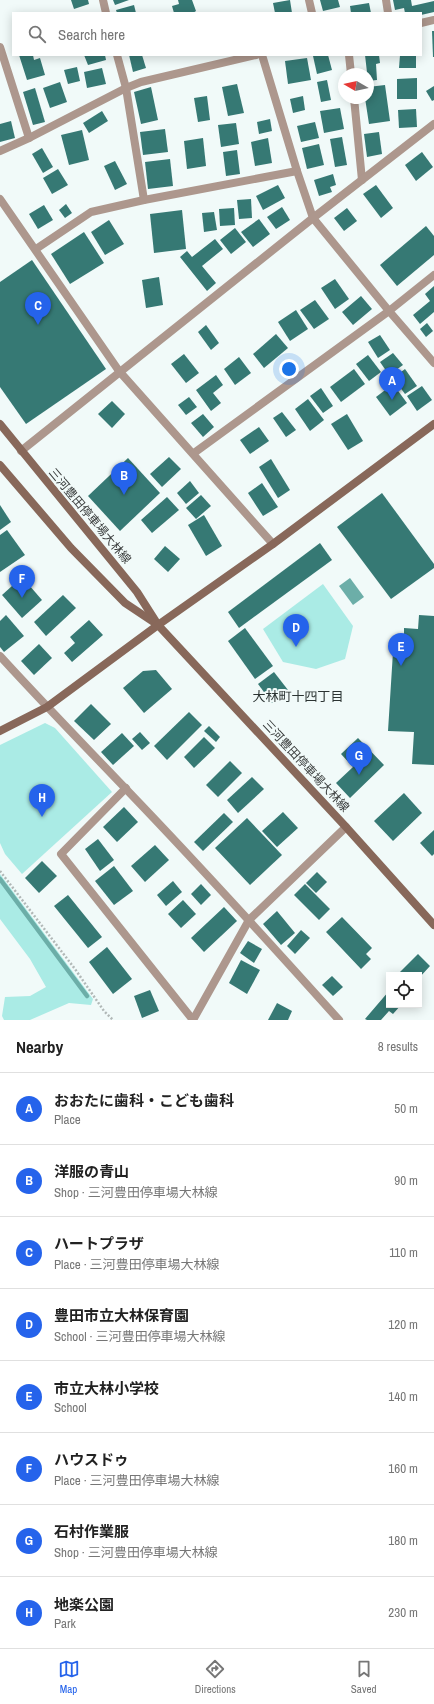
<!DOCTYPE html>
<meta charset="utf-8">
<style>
body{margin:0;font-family:"Archivo Narrow","Noto Sans JP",sans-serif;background:#f6f6f6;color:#222}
.controls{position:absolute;right:12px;bottom:12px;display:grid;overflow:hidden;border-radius:0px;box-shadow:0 2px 10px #0003}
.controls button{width:36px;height:36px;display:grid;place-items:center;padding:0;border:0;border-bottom:1px solid #e0e0e0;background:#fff;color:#222;font:20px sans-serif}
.compass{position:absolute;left:338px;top:68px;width:36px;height:36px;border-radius:50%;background:#fff;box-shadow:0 2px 10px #0003;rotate:279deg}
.you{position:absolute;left:289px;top:369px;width:14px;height:14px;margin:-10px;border:3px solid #fff;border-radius:50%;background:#1a73e8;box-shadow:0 0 0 6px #1a73e833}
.badge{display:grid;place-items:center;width:26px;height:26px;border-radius:50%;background:#2563eb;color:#fff;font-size:13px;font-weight:700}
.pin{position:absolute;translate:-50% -33px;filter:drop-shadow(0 1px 2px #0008)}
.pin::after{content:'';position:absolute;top:21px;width:14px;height:12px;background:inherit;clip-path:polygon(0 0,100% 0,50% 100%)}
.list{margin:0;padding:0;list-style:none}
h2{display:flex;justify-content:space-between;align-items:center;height:52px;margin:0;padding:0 16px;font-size:17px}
h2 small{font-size:13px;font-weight:400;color:#767676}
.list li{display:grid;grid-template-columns:26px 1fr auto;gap:12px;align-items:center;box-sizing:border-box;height:72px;padding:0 16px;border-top:1px solid #e0e0e0}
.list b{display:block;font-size:15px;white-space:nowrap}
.list p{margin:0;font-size:13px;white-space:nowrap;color:#767676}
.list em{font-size:13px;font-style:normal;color:#767676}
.icon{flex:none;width:22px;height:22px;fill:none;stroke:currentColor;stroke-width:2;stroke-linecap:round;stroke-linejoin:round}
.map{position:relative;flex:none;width:434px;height:1020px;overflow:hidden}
.search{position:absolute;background:#fff;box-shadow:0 2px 10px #0003;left:12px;right:12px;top:12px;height:44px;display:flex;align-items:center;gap:10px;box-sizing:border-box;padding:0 14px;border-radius:0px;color:#767676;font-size:15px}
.sheet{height:628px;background:#fff}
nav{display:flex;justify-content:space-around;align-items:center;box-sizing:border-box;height:56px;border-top:1px solid #e0e0e0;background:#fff;font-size:11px;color:#767676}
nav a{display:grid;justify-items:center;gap:2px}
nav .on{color:#2563eb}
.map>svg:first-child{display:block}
</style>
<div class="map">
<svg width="434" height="1020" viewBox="0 0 434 1020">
<rect width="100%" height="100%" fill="#f1faf9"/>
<g fill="#aaebe5">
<polygon points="323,584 353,626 345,659 316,669 283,662 263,629"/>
<polygon points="45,723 55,728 112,792 22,874 5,854 0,843 0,745"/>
<polygon points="0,874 93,999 91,1005 69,1003 30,1020 4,1020 2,1016 5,997 30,996 46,987 30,959 0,919"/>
</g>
<polygon fill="#6caea8" points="350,578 364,597 353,605 339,586"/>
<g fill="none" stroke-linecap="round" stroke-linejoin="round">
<polyline stroke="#6caea8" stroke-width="4.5" points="0,879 87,996"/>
</g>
<g fill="#367974">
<polygon points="71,0 88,0 89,4 74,9"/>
<polygon points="113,0 129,0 115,5"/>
<polygon points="178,0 192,0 196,11 193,13 174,13 172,6 179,4"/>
<polygon points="290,0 292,13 275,13 273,3"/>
<polygon points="320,0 338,0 340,7 323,11"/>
<polygon points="393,0 411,0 412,6 434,1 434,12 421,15 421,13 405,13 404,8 395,10"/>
<polygon points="369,3 371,13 351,13 350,6"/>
<polygon points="134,5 136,13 117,13 116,10"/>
<polygon points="432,31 434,31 434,57 433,57"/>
<polygon points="19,55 33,55 34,60 40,58 45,75 27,80"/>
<polygon points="84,55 105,55 106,60 88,65"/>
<polygon points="129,55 142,55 146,68 133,72"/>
<polygon points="328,55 332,70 317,74 313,56"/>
<polygon points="365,55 379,55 380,63 376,64 377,80 368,81"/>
<polygon points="400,55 416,55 416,68 399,68"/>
<polygon points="307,58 311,80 288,84 285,61"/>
<polygon points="77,67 80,81 68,84 64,70"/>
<polygon points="102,68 106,84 87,88 84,72"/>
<polygon points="417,78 417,99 397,99 397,79"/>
<polygon points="327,80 331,100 321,102 317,82"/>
<polygon points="60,82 67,102 50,108 43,88"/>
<polygon points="237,84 244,113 228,116 222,87"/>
<polygon points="385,85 390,121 369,124 365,98 368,98 368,87"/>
<polygon points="434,86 434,100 432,101 426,91"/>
<polygon points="151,87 158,120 141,124 134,92"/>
<polygon points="35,88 45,122 33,125 23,92"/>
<polygon points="207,96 210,120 198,122 194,98"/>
<polygon points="303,96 305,110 293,113 290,99"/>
<polygon points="340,108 344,129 324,133 320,111"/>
<polygon points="416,109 417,127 399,128 398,110"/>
<polygon points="102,111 108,121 89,133 83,123"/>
<polygon points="270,119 272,131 259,134 257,122"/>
<polygon points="11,121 15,138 0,142 0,124"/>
<polygon points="315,122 319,138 301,142 297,126"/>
<polygon points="236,123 239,144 221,147 218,125"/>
<polygon points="165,129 168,152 143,155 140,132"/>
<polygon points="82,130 89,160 69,165 61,135"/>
<polygon points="379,132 382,154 367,157 364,134"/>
<polygon points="342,137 347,165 335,167 330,139"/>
<polygon points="203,138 206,166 187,169 184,141"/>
<polygon points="268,138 272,163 255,166 251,142"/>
<polygon points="319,144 324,165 307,169 302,148"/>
<polygon points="42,148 53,167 43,173 32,154"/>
<polygon points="237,150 240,174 226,176 223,152"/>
<polygon points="422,152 433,167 416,181 405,165"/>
<polygon points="170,159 173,186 148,189 145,162"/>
<polygon points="115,161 127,184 115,190 104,166"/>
<polygon points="58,169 68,185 52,194 43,178"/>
<polygon points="333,174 336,185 330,187 332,192 319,196 314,180"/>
<polygon points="278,185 285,198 263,210 256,196"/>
<polygon points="376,185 393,208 381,218 363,194"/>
<polygon points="251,199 252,218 239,219 237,200"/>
<polygon points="66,204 72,213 65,218 59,210"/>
<polygon points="44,205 53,220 38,229 29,214"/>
<polygon points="282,207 290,220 276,229 267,217"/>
<polygon points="234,208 235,225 220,226 219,209"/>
<polygon points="347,208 357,221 344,231 334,218"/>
<polygon points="182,210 186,249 154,253 150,214"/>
<polygon points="214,212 217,230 204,232 202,213"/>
<polygon points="259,219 270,234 253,247 241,232"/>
<polygon points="109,220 124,244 105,255 91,232"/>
<polygon points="426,226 434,236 434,255 397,286 380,265"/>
<polygon points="235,228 246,242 231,254 220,240"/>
<polygon points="84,232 104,263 70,284 51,254"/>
<polygon points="215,239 223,249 202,266 216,283 207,291 180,257 187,251 192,257"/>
<polygon points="32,260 106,369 26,424 0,387 0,282"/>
<polygon points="159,277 163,305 146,308 142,280"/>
<polygon points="335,279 349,299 335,309 321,288"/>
<polygon points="434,286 434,312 420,324 413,315 430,301 425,294"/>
<polygon points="361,296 372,309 353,325 342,312"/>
<polygon points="315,300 329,319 314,329 300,310"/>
<polygon points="296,310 308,329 290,341 278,322"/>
<polygon points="427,323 433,331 426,337 420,329"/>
<polygon points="206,325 219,343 211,350 198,332"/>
<polygon points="276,334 288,348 264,368 253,354"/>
<polygon points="380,335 390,350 378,358 368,342"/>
<polygon points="393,353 403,365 389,375 380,362"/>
<polygon points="184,354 199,373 186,383 171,364"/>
<polygon points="368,355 381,372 369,381 356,364"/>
<polygon points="239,357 251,373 235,385 224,369"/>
<polygon points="354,369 365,384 341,402 330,387"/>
<polygon points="405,369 417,386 405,394 393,378"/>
<polygon points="216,375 223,385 213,393 221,403 211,411 196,390"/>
<polygon points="393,384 407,403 390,416 376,397"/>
<polygon points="422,386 432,400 417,411 407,396"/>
<polygon points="321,388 333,406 323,413 310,396"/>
<polygon points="189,397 197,407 186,415 178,405"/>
<polygon points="308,399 324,420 310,431 295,409"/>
<polygon points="112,401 125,414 112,428 98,414"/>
<polygon points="282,412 296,430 286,437 273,418"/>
<polygon points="203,414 214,427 203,437 191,423"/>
<polygon points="347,414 363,441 348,450 331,424"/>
<polygon points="259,427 269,441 250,454 240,440"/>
<polygon points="169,457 181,469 162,487 150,474"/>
<polygon points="128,458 160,493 120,531 88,496"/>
<polygon points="271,459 290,490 278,498 259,467"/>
<polygon points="190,481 199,493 186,504 177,493"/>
<polygon points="262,483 278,507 263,516 248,493"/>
<polygon points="382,493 434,564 434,568 391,599 337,527"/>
<polygon points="201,495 211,506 196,519 186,508"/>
<polygon points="167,497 179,510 152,533 141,520"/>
<polygon points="0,505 11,522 0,530"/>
<polygon points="204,515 222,546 206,556 188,525"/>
<polygon points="7,530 25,555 0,572 0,535"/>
<polygon points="320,543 332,560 239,628 228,612"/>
<polygon points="165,546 180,559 168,572 154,559"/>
<polygon points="22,577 42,600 22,618 2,595"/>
<polygon points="63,595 76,608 46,636 34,622"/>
<polygon points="6,615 24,636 4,652 0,647 0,621"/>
<polygon points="419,615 434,616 434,765 412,764 414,732 388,731 394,636 404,636 404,628 418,629"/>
<polygon points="89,620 103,635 72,662 64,653 75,643 70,637"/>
<polygon points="245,628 273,666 255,679 228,641"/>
<polygon points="39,644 52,658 34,675 21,661"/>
<polygon points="156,670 172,689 144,713 123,688 143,671"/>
<polygon points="274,672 288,690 272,703 258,684"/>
<polygon points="91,704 111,724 94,740 74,721"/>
<polygon points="189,712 202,725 167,760 154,746"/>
<polygon points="209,726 220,737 216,742 204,731"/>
<polygon points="140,732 150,743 142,750 132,739"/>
<polygon points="122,733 134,746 113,765 101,752"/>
<polygon points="204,737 215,748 194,768 184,757"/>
<polygon points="358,738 384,765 350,798 336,783 353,767 341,754"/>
<polygon points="230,761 242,773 218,797 206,785"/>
<polygon points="252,777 264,789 238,813 227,800"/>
<polygon points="404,793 422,813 393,841 374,821"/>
<polygon points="124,807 138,822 117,842 103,827"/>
<polygon points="283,812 298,828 277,847 262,831"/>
<polygon points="224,813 233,822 203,851 194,842"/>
<polygon points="247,818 282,855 250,885 215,848"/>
<polygon points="434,830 434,854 432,856 420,843"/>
<polygon points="98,839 114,860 100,871 85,849"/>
<polygon points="155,845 169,860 145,882 131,866"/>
<polygon points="42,861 57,876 39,893 25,878"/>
<polygon points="114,866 133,891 114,905 95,881"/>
<polygon points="317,872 327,882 316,893 306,883"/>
<polygon points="173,881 182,892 166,906 157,895"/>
<polygon points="201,884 211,895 201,905 191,894"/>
<polygon points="305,884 330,909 319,920 294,895"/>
<polygon points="68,895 102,937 88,948 54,906"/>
<polygon points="183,900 196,914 181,928 168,914"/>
<polygon points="224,907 237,921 204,952 191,938"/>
<polygon points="277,911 295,933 281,945 263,924"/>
<polygon points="342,917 372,948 366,954 371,959 361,969 326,932"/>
<polygon points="301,930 310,938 295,954 287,946"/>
<polygon points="248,941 262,949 254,963 240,953"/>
<polygon points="107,947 132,979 113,994 89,962"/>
<polygon points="418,954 430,966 419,978 419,975 402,975 399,973"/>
<polygon points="241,960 260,970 247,994 229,983"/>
<polygon points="332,976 343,987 333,996 322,985"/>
<polygon points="150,990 159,1011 142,1018 134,996"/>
<polygon points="389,991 389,1005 401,1005 393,1014 389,1011 381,1020 367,1020 365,1019"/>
<polygon points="277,1003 292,1011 288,1020 268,1020"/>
</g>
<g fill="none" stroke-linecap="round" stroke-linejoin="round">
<polyline stroke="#b1b8b7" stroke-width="2.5" stroke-dasharray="2 2" stroke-linecap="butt" points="0,871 75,969 104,1011 113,1020"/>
<g stroke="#ad978d" stroke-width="8">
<polyline points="103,0 106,13"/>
<polyline points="309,0 312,13"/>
<polyline points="386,0 388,13"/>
<polyline points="421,23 434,20"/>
<polyline points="0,47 29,138"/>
<polyline points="117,55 126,88 144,200"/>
<polyline points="262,55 297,171 313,218 389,311 434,363"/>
<polyline points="349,55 351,74"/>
<polyline points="354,98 362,180"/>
<polyline points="0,151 29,138 126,88 141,82 256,55"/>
<polyline points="0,199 119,371 273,544"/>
<polyline points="36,249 91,212 144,200 297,171"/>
<polyline points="21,451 313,218 434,124"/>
<polyline points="194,453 389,311 434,275"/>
<path d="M0 656C41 701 83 744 125 788 198 864 269 942 339 1020"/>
<polyline points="126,788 61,854 193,1020"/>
<polyline points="193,1020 249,920 346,827"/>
</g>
<g stroke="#88685a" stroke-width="8">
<polyline points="0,424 137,592 158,625 346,827 434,925"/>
<polyline points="0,465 71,548 125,603 155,623"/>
<polyline points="0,731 47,707 158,625 273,544 434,424"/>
</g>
</g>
<g text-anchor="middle" stroke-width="4" stroke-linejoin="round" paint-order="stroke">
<g font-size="12" fill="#393c3c" stroke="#f1faf9">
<text transform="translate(90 516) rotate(50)" y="4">三河豊田停車場大林線</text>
<text transform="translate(306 766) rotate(47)" y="4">三河豊田停車場大林線</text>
</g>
<g font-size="13" fill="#2b3332" stroke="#f1faf9">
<text x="298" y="701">大林町十四丁目</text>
</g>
</g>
</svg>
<div class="controls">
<button><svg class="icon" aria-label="locate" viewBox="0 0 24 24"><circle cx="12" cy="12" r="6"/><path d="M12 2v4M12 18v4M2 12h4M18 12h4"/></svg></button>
</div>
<svg class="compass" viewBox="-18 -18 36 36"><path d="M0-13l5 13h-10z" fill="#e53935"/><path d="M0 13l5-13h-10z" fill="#767676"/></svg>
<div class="you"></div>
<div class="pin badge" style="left:392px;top:400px">A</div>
<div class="pin badge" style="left:124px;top:495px">B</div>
<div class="pin badge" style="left:38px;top:325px">C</div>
<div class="pin badge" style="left:296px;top:647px">D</div>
<div class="pin badge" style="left:401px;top:666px">E</div>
<div class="pin badge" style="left:22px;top:598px">F</div>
<div class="pin badge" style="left:359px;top:775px">G</div>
<div class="pin badge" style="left:42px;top:817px">H</div>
<div class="search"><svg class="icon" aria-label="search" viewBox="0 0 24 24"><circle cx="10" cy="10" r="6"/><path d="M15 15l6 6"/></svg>Search here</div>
</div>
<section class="sheet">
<h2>Nearby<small>8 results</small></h2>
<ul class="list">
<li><span class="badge">A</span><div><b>おおたに歯科・こども歯科</b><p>Place</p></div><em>50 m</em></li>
<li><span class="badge">B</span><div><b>洋服の青山</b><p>Shop · 三河豊田停車場大林線</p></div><em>90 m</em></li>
<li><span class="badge">C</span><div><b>ハートプラザ</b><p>Place · 三河豊田停車場大林線</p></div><em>110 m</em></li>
<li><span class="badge">D</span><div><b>豊田市立大林保育園</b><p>School · 三河豊田停車場大林線</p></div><em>120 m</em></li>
<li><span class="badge">E</span><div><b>市立大林小学校</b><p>School</p></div><em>140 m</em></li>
<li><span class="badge">F</span><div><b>ハウスドゥ</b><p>Place · 三河豊田停車場大林線</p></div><em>160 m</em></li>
<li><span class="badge">G</span><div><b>石村作業服</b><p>Shop · 三河豊田停車場大林線</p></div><em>180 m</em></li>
<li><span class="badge">H</span><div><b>地楽公園</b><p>Park</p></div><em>230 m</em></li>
</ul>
</section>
<nav>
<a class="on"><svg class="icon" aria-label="map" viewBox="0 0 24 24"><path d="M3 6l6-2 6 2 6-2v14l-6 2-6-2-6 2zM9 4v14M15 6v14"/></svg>Map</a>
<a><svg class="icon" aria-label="directions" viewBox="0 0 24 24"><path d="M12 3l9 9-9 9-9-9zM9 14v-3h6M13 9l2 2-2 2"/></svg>Directions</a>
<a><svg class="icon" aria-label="saved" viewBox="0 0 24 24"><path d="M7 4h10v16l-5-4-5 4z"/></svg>Saved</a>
</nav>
